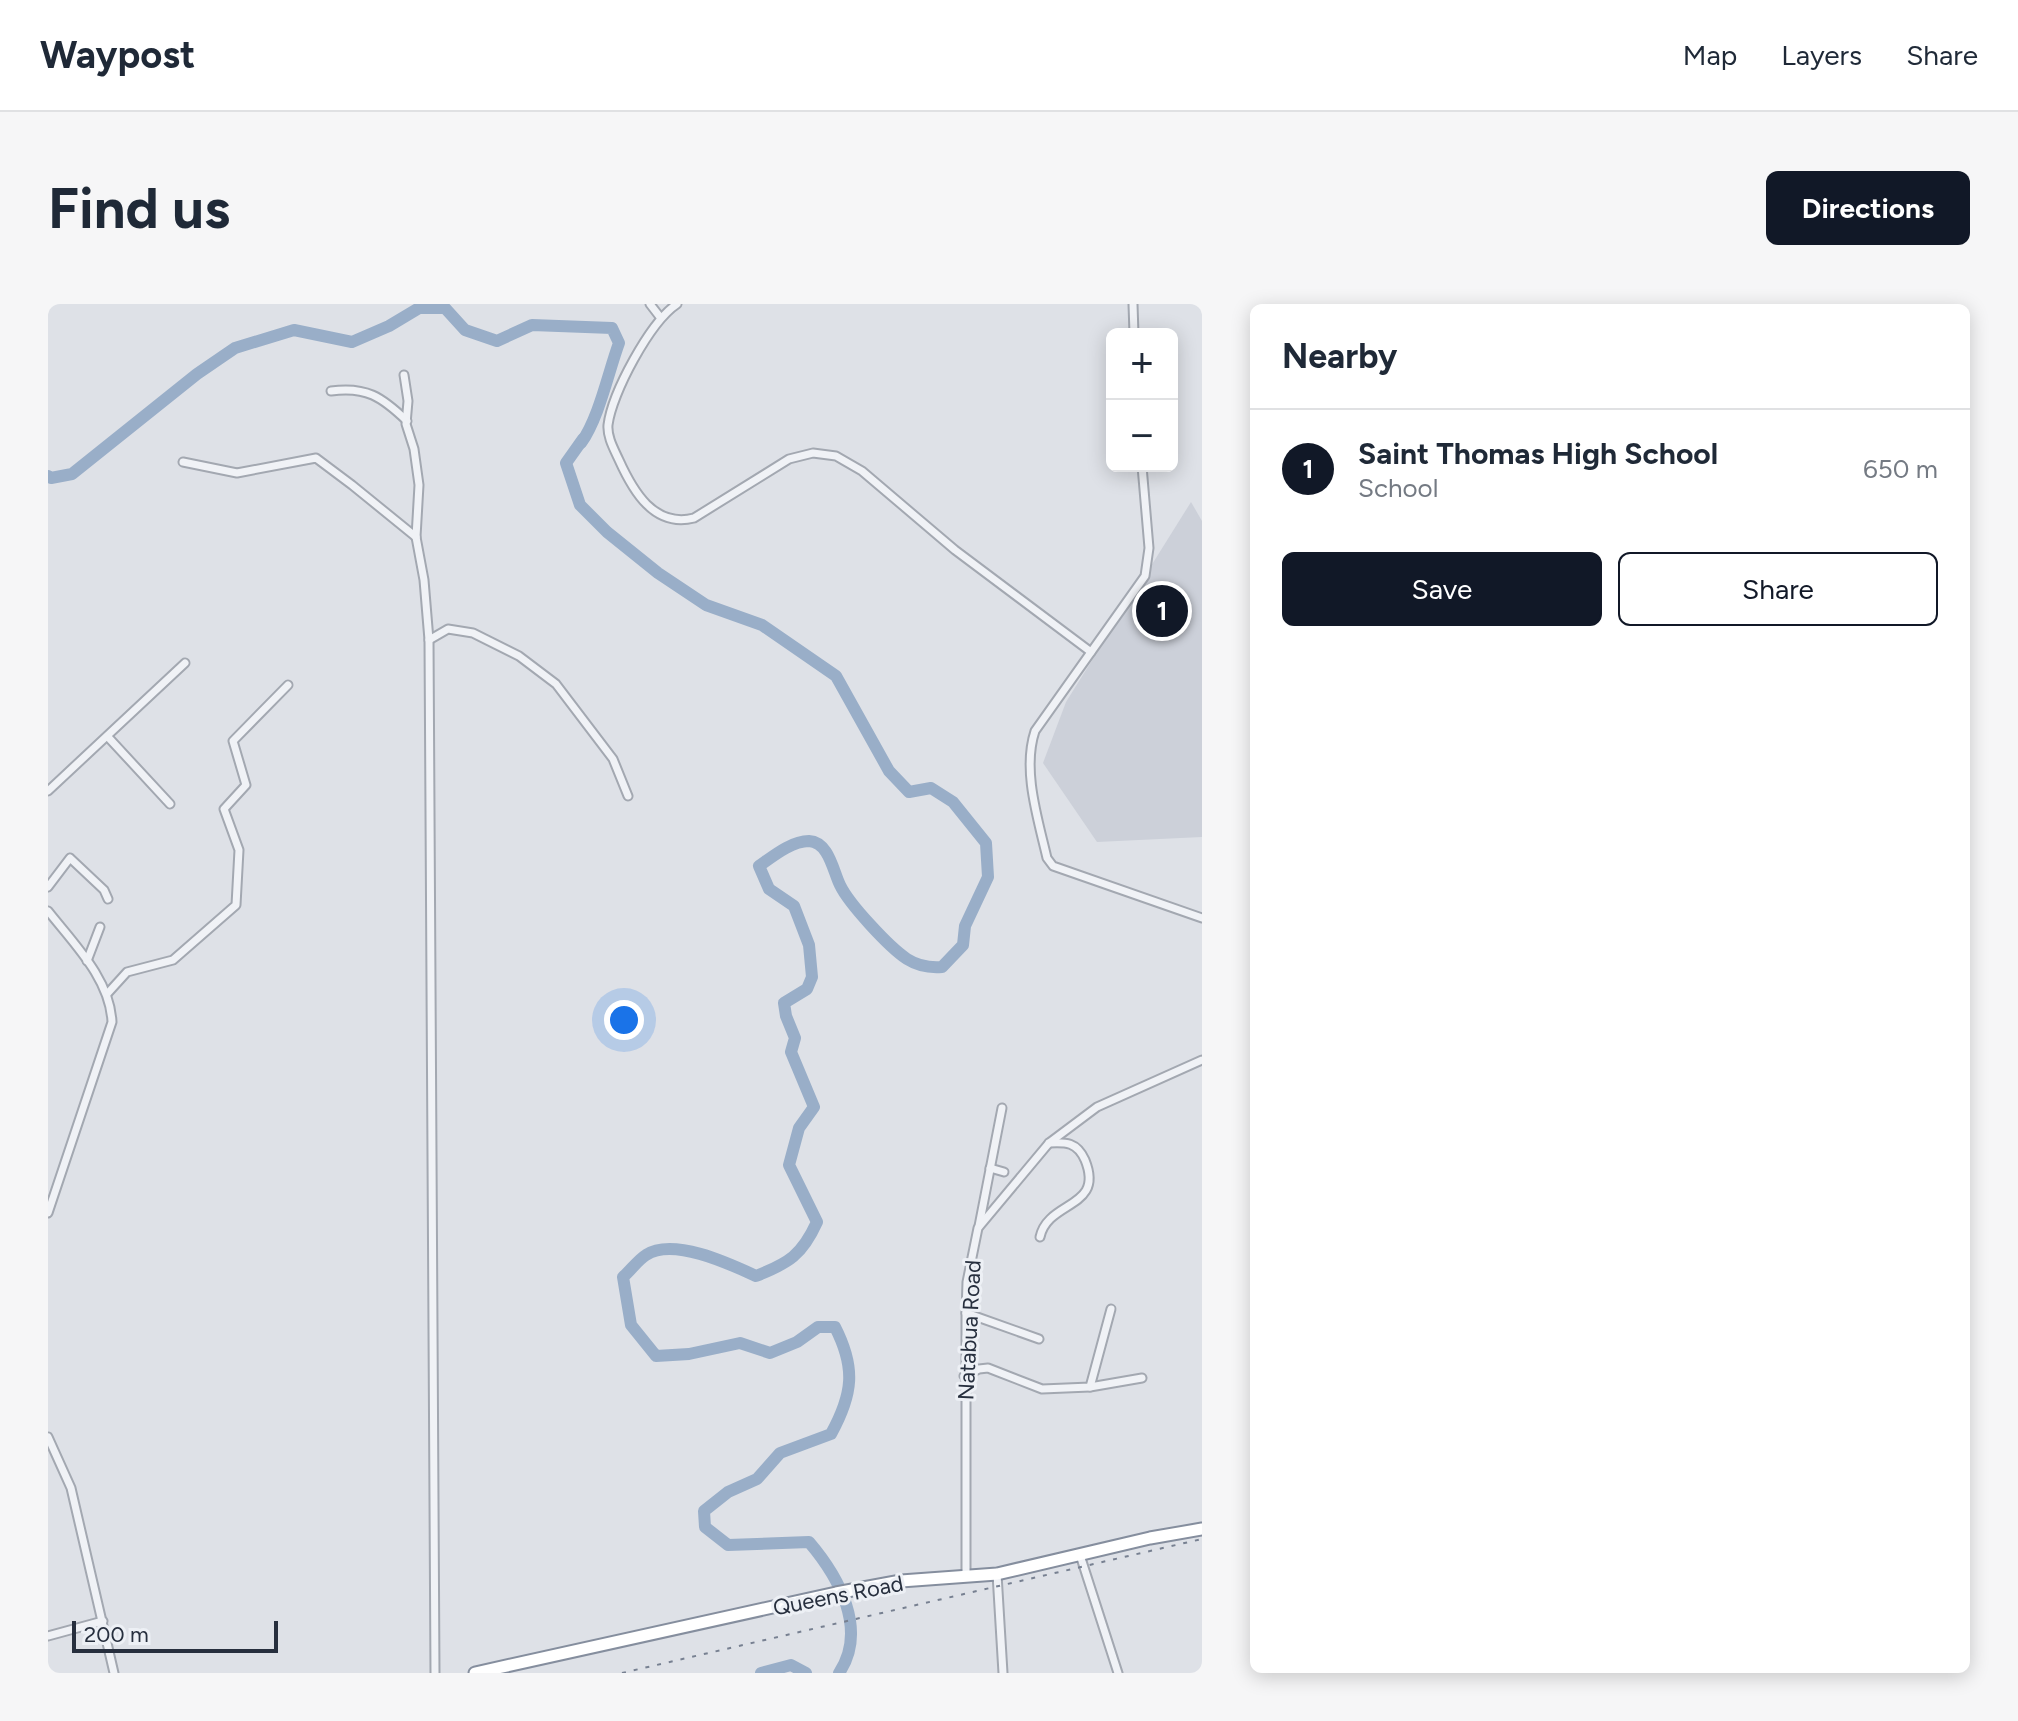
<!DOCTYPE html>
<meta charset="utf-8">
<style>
body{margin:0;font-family:Figtree,sans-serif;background:#f6f6f7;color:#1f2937}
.controls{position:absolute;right:24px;top:24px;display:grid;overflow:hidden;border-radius:12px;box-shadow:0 4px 20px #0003}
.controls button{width:72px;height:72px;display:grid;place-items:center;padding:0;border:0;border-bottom:2px solid #e0e1e3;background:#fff;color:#1f2937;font:40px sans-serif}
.scale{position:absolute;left:24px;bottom:20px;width:206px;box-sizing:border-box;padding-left:8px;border:4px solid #272f3e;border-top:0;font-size:22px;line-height:28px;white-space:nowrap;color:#272f3e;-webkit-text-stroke:6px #edf0f5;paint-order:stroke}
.you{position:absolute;left:576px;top:716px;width:28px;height:28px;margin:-20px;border:6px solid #fff;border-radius:50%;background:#1a73e8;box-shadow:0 0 0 12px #1a73e833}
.badge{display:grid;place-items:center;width:52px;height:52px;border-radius:50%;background:#111827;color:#fff;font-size:26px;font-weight:700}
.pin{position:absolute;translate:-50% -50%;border:4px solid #fff;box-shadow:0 2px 8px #0006}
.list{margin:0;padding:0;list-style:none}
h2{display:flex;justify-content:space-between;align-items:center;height:104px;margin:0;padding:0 32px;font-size:34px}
h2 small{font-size:26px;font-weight:400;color:#747a83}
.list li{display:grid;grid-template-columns:52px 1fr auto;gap:24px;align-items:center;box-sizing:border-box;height:120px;padding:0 32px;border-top:2px solid #e0e1e3}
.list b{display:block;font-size:30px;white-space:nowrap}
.list p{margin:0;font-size:26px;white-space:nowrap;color:#747a83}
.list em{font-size:26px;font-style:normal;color:#747a83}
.actions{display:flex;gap:16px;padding:24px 32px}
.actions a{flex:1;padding:18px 0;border:2px solid #111827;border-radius:12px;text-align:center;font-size:28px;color:#111827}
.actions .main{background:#111827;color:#fff}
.map{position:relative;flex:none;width:1154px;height:1369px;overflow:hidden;border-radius:12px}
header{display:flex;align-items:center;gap:48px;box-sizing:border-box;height:112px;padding:0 40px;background:#fff;border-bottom:2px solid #e0e1e3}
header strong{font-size:38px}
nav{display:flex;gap:44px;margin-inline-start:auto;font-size:28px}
.intro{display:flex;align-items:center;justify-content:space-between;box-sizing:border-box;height:192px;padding:0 48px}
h1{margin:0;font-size:56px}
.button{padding:20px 36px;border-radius:12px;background:#111827;color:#fff;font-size:28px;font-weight:700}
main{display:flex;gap:48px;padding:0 48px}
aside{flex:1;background:#fff;border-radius:12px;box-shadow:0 4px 20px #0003}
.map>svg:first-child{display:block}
</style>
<header>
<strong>Waypost</strong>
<nav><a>Map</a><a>Layers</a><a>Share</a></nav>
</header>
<div class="intro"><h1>Find us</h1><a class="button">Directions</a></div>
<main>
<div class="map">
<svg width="1154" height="1369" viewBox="0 0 1154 1369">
<rect width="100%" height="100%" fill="#dee1e7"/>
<polygon fill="#ccd0d9" points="1143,198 1154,217 1154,533 1049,538 995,459 1018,398"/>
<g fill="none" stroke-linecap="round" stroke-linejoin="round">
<g stroke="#99aec8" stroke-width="12">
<path d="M535 135 518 159 532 201 559 228 610 269 658 301 714 321 788 372 841 467 861 488 883 484 905 498 938 539 940 573 917 622 915 641 894 663C881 664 870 662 859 655 841 643 801 600 792 581 785 567 781 538 761 537 743 537 724 553 711 562L721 585 746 602 761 641 764 673 759 685 736 699 738 712 747 734 743 748 766 803 751 824 741 861 769 918C754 951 741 959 708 972 682 960 625 933 598 951 590 956 583 966 575 973L583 1021 608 1052 641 1050 692 1039 722 1049 749 1038 770 1023H787C808 1064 805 1090 783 1130L732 1149 709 1175 680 1188 656 1207 657 1223 680 1241 761 1238C791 1273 820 1326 791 1369"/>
<path d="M0 172 3 174 24 170 149 70 187 44 246 26 304 38 341 22 371 4H397L417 26 449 37 484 21 564 24 571 39C560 69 551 114 533 139"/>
<polyline points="713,1369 743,1361 758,1369"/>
</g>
<defs>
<g id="minor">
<polyline points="602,0 612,13"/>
<path d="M629 0C602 18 564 89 560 121 559 133 566 145 571 156 585 187 606 224 646 214L741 155 765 149 788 152 814 167 907 246 1043 348"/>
<polyline points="1085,0 1086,30"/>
<polyline points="356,71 360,97 358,120 366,145 371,181 368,233 376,276 381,336 387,1369"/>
<path d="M283 87C318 82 334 93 359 117"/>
<polyline points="135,158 189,169 268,154 304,181 368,233"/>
<path d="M1094 162 1101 244 1097 272 987 427C974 466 990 515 999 554L1005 562 1154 614"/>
<polyline points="381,336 400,325 425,329 471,352 508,380 565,455 580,492"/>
<polyline points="60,433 122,500"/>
<polyline points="0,487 137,359"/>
<polyline points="0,583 22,554 56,586 60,595"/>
<path d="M0 607C26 640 62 675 64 718L0 909"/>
<polyline points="39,657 52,623"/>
<polyline points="59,690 79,668 125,656 188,601 191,546 176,505 198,481 185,437 240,381"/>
<polyline points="942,864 956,868"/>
<polyline points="931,922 954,804"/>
<path d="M992 933C1000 896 1057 905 1037 856 1029 838 1018 838 1001 839"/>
<polyline points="918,1009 991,1035"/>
<polyline points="916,1072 931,1065 940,1064 994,1085 1042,1083 1094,1074"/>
<polyline points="1042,1083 1063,1005"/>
<polyline points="0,1133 23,1184 66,1369"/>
<polyline points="1032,1251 1070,1369"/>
<polyline points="949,1270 955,1369"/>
<polyline points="918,1271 918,1009 919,978 930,924 1001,839 1049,803 1154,756"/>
<polyline points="0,1332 55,1317"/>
</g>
<polyline id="highway" points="427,1369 788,1289 853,1277 949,1270 1102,1234 1154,1225"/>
</defs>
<use href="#minor" stroke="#a3a8b1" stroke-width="11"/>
<use href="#highway" stroke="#858e9e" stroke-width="15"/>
<use href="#minor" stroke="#f0f2f6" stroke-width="7"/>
<use href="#highway" stroke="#fff" stroke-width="11"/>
<polyline stroke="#778091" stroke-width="2" stroke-dasharray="4 8" stroke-linecap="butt" points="574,1369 1154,1235"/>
</g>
<g text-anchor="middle" stroke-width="6" stroke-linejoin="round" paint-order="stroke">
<g font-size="22" fill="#272f3e" stroke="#edf0f5">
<text transform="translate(921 1026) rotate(-87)" y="8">Natabua Road</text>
<text transform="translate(790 1291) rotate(-11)" y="8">Queens Road</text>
</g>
</g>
</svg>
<div class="controls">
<button>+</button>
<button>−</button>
</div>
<div class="scale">200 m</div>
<div class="you"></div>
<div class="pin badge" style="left:1114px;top:307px">1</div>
</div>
<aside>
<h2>Nearby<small></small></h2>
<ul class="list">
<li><span class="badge">1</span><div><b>Saint Thomas High School</b><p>School</p></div><em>650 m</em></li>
</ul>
<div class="actions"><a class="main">Save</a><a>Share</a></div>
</aside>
</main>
